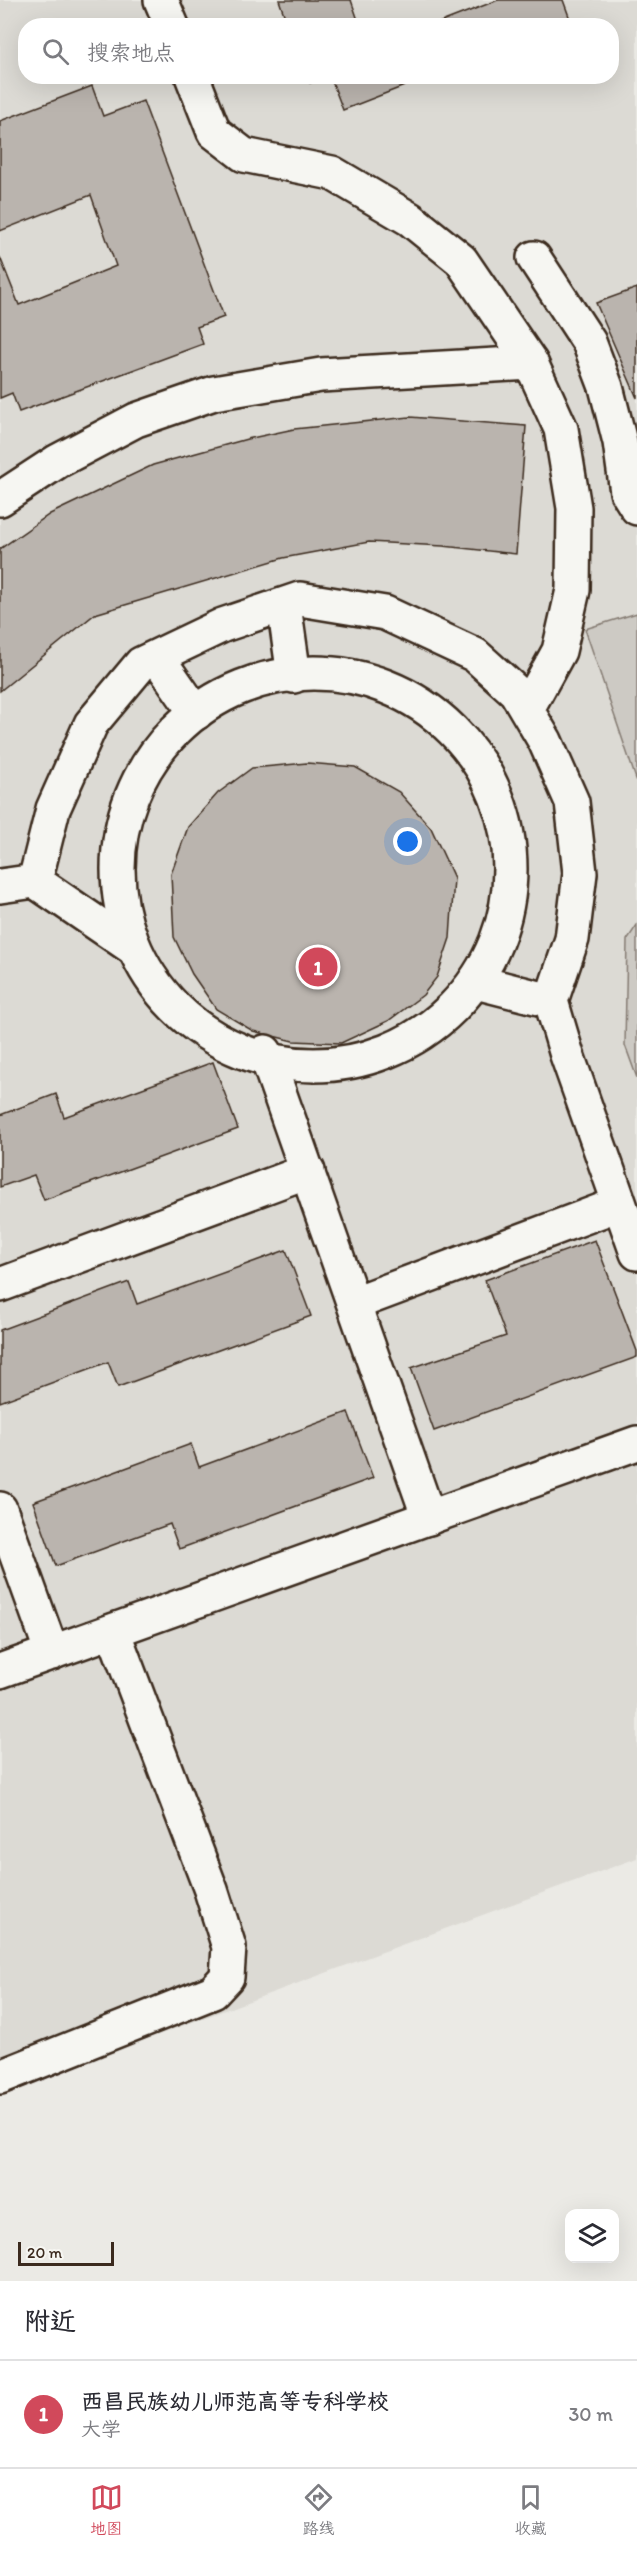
<!DOCTYPE html>
<html lang="zh">
<meta charset="utf-8">
<style>
body{margin:0;font-family:Itim,"LXGW WenKai TC",sans-serif;background:#f7f7f7;color:#2b2b33}
.controls{position:absolute;right:18px;bottom:18px;display:grid;overflow:hidden;border-radius:12px;box-shadow:0 6px 24px #0002}
.controls button{width:54px;height:54px;display:grid;place-items:center;padding:0;border:0;border-bottom:2px solid #e1e1e2;background:#fff;color:#2b2b33;font:30px sans-serif}
.scale{position:absolute;left:18px;bottom:15px;width:96px;box-sizing:border-box;padding-left:6px;border:3px solid #3b2a1e;border-top:0;font-size:16px;line-height:21px;white-space:nowrap;color:#3b2a1e;-webkit-text-stroke:4px #f6f6f2;paint-order:stroke}
.you{position:absolute;left:408px;top:842px;width:21px;height:21px;margin:-15px;border:4px solid #fff;border-radius:50%;background:#1a73e8;box-shadow:0 0 0 9px #1a73e833}
.badge{display:grid;place-items:center;width:39px;height:39px;border-radius:50%;background:#d1495b;color:#fff;font-size:20px;font-weight:700}
.pin{position:absolute;translate:-50% -50%;border:3px solid #fff;box-shadow:0 2px 6px #0006}
.list{margin:0;padding:0;list-style:none}
h2{display:flex;justify-content:space-between;align-items:center;height:78px;margin:0;padding:0 24px;font-size:26px}
h2 small{font-size:20px;font-weight:400;color:#7c7c81}
.list li{display:grid;grid-template-columns:39px 1fr auto;gap:18px;align-items:center;box-sizing:border-box;height:108px;padding:0 24px;border-top:2px solid #e1e1e2}
.list b{display:block;font-size:22px;white-space:nowrap}
.list p{margin:0;font-size:20px;white-space:nowrap;color:#7c7c81}
.list em{font-size:20px;font-style:normal;color:#7c7c81}
.icon{flex:none;width:33px;height:33px;fill:none;stroke:currentColor;stroke-width:2;stroke-linecap:round;stroke-linejoin:round}
.map{position:relative;flex:none;width:637px;height:2281px;overflow:hidden}
.search{position:absolute;background:#fff;box-shadow:0 6px 24px #0002;left:18px;right:18px;top:18px;height:66px;display:flex;align-items:center;gap:15px;box-sizing:border-box;padding:0 21px;border-radius:24px;color:#7c7c81;font-size:22px}
.sheet{height:186px;background:#fff}
nav{display:flex;justify-content:space-around;align-items:center;box-sizing:border-box;height:84px;border-top:2px solid #e1e1e2;background:#fff;font-size:16px;color:#7c7c81}
nav a{display:grid;justify-items:center;gap:3px}
nav .on{color:#d1495b}
.map>svg:first-child{display:block}
</style>
<div class="map">
<svg width="637" height="2281" viewBox="0 0 637 2281">
<rect width="100%" height="100%" fill="#ebeae5"/>
<filter id="ink" filterUnits="userSpaceOnUse"><feTurbulence type="fractalNoise" baseFrequency=".0167" numOctaves="2"/><feDisplacementMap in="SourceGraphic" scale="12" xChannelSelector="R" yChannelSelector="G"/><feConvolveMatrix kernelMatrix="1 2 1 2 8 2 1 2 1" color-interpolation-filters="sRGB"/></filter>
<g filter="url(#ink)">
<path fill="#dcdad4" fill-rule="evenodd" d="M0 0H637V1858L0 2093ZM26 26H612V76H26Z"/>
<g fill="#cdcac4" stroke="#847a71" stroke-width="1.5">
<polygon points="637,613 637,782 585,629"/>
<polygon points="637,925 637,1078 625,1045 627,940"/>
</g>
<g fill="#bab4ae" stroke="#3b2a1e" stroke-width="1.5">
<polygon points="279,0 351,0 360,26 288,26"/>
<polygon points="498,0 563,0 571,22 563,26 431,26"/>
<polygon points="308,76 327,76 310,83"/>
<polygon points="330,76 430,76 343,110"/>
<polygon points="92,86 103,116 143,101 224,317 197,327 203,344 19,412 12,393 0,398 0,257 19,305 116,266 91,195 0,231 0,121"/>
<polygon points="637,288 637,398 596,303"/>
<polygon points="410,417 526,426 516,554 443,546 369,542 283,558 95,614 0,691 0,549 50,514 153,465 247,439 294,429"/>
<polygon points="307,763 355,767 399,792 431,828 454,878 450,938 437,977 423,995 388,1021 341,1043 293,1041 253,1031 216,1009 192,974 174,937 171,874 188,827 218,793 252,768"/>
<polygon points="213,1062 238,1129 44,1200 34,1175 0,1187 0,1115 56,1094 64,1117"/>
<polygon points="595,1240 637,1351 637,1357 434,1431 411,1368 506,1336 485,1280"/>
<polygon points="286,1250 311,1316 118,1387 108,1362 0,1402 0,1330 129,1282 137,1304"/>
<polygon points="348,1412 373,1478 179,1549 170,1524 56,1566 33,1502 191,1444 199,1467"/>
</g>
<g fill="none" stroke-linecap="round" stroke-linejoin="round">
<defs>
<g id="minor">
<polyline points="161,0 172,26"/>
<polyline points="192,76 214,132 244,155 332,173 410,219 461,260 531,363 561,429 574,508 573,590 559,651 527,709"/>
<polyline points="534,258 589,342 606,387 620,442 627,492 637,508"/>
<polyline points="0,499 58,461 136,420 214,393 321,375 531,363"/>
<polyline points="284,605 294,676"/>
<polyline points="157,657 196,713"/>
<circle cx="314" cy="869" r="196"/>
<polyline points="35,881 133,948"/>
<polyline points="0,886 35,881 53,809 91,724 141,664 223,625 300,599 385,613 475,655 516,692 545,741 572,802 580,873 572,939 551,1001 567,1055 637,1253"/>
<polyline points="476,982 551,1001"/>
<polyline points="265,1052 429,1518"/>
<polyline points="0,1285 308,1171"/>
<polyline points="355,1303 619,1204"/>
<polyline points="0,1509 52,1653"/>
<polyline points="0,1671 637,1443"/>
<polyline points="0,2077 213,1992 227,1977 229,1947 211,1890 113,1631"/>
</g>
</defs>
<use href="#minor" stroke="#3b2a1e" stroke-width="38"/>
<use href="#minor" stroke="#f6f6f2" stroke-width="33"/>
</g>
</g>
</svg>
<div class="controls">
<button><svg class="icon" aria-label="layers" viewBox="0 0 24 24"><path d="M12 4l9 5-9 5-9-5zM3 14l9 5 9-5"/></svg></button>
</div>
<div class="scale">20 m</div>
<div class="you"></div>
<div class="pin badge" style="left:318px;top:967px">1</div>
<div class="search"><svg class="icon" aria-label="search" viewBox="0 0 24 24"><circle cx="10" cy="10" r="6"/><path d="M15 15l6 6"/></svg>搜索地点</div>
</div>
<section class="sheet">
<h2>附近<small></small></h2>
<ul class="list">
<li><span class="badge">1</span><div><b>西昌民族幼儿师范高等专科学校</b><p>大学</p></div><em>30 m</em></li>
</ul>
</section>
<nav>
<a class="on"><svg class="icon" aria-label="map" viewBox="0 0 24 24"><path d="M3 6l6-2 6 2 6-2v14l-6 2-6-2-6 2zM9 4v14M15 6v14"/></svg>地图</a>
<a><svg class="icon" aria-label="directions" viewBox="0 0 24 24"><path d="M12 3l9 9-9 9-9-9zM9 14v-3h6M13 9l2 2-2 2"/></svg>路线</a>
<a><svg class="icon" aria-label="saved" viewBox="0 0 24 24"><path d="M7 4h10v16l-5-4-5 4z"/></svg>收藏</a>
</nav>
